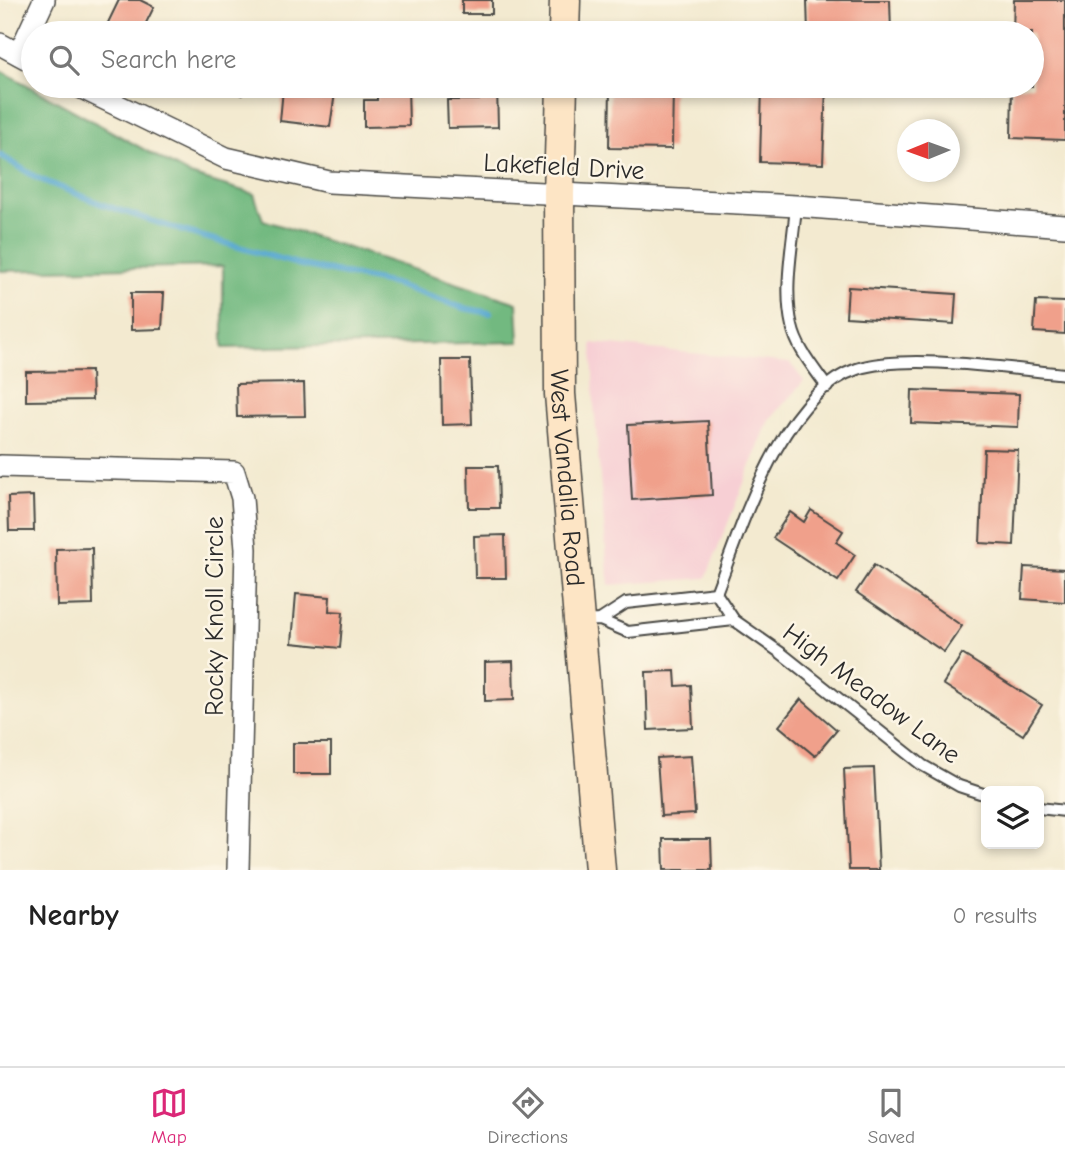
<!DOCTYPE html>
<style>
body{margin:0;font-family:"Comic Neue",sans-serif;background:#f6f6f6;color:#222}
.controls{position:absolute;right:21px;bottom:21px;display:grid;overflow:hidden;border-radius:10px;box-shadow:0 4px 10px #0003}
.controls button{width:63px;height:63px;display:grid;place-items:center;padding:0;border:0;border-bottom:2px solid #e0e0e0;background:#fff;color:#222;font:35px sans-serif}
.compass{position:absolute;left:897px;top:119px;width:63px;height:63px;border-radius:50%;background:#fff;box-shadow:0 4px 10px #0003;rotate:269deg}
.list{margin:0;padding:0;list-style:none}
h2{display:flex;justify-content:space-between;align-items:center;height:91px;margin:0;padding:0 28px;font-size:30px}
h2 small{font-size:23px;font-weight:400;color:#767676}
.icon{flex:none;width:38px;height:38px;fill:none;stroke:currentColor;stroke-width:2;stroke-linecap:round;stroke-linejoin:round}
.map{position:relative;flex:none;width:1065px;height:870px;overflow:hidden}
.search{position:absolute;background:#fff;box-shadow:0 4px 10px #0003;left:21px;right:21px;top:21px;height:77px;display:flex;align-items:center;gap:18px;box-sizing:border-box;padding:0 24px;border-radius:38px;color:#767676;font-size:26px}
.sheet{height:196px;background:#fff}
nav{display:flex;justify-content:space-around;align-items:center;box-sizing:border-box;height:98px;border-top:2px solid #e0e0e0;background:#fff;font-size:19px;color:#767676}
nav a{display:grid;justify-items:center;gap:4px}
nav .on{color:#db2777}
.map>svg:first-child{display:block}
</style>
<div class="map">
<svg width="1065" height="870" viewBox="0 0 1065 870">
<rect width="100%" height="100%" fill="#fcf5e5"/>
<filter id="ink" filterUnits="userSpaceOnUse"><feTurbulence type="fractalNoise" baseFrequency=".0143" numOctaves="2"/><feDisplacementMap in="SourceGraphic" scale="14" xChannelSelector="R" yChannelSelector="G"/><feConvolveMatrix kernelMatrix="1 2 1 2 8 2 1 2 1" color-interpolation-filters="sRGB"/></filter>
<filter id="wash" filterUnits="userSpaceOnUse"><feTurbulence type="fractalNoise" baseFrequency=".00686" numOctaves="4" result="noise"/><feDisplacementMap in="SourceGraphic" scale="28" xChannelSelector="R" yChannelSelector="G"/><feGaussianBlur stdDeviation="1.57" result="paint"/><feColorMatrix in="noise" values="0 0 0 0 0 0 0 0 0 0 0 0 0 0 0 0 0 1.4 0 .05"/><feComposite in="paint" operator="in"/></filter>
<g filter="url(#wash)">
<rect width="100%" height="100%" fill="#f3ead0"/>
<polygon fill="#f7cfd4" points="592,343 790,363 804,381 769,420 706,578 609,585 594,405"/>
<polygon fill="#72b980" stroke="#4e7256" stroke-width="2" points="0,70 190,175 254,194 263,220 517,303 519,342 223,348 223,266 0,271"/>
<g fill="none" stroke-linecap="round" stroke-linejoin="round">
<polyline stroke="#55a7d0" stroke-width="6" points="0,155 37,178 104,205 180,230 301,265 394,284 463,308 490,313"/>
</g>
<g id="blocks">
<g fill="#f0a08b">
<polygon points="119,0 140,0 154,7 141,33 103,33"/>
<rect x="462" y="0" width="30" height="14"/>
<polygon points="807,0 890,0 891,33 808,33"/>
<polygon points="1014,0 1065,0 1065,140 1011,138 1012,86 1032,86 1032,33 1013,33"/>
<polygon points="216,86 246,86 242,95"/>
<polygon points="301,86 336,86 330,127 280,121 283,89 300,91"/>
<polygon points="377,86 408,86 409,126 364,127 364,100 377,100"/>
<polygon points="610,86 673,86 672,149 609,148"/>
<polygon points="762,86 826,86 823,164 760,162"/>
<polygon points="478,87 497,87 498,127 448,128 447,100 479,100"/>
<polygon points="848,287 956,294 954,324 846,317"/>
<polygon points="131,293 164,293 162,329 131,330"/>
<polygon points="1036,301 1065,302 1065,334 1034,332"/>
<polygon points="441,360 470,360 472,424 442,425"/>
<polygon points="91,371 92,400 26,401 26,372"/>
<polygon points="304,383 305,416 237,417 236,384"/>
<polygon points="912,390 1019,394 1018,427 911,423"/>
<polygon points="708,421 712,495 632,500 628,425"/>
<polygon points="984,449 1018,450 1014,545 980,543"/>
<polygon points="468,466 498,466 499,508 469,508"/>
<polygon points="33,496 34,531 9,531 8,497"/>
<polygon points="811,510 843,531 836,542 855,555 838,581 773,538 790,512 804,522"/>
<polygon points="505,535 506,578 475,578 474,536"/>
<polygon points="92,548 93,605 57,606 56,549"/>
<polygon points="874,565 962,626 944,652 856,592"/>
<polygon points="1024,567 1065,569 1065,602 1022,599"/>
<polygon points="296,594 330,597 329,611 343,612 340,648 292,643"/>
<polygon points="962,654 1042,705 1023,735 943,684"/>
<polygon points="513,661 514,700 485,701 485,662"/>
<polygon points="675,671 676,686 691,685 693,728 648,730 646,672"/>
<polygon points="801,699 837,730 815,756 779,726"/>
<rect x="293" y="743" width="38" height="31"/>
<polygon points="691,756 695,814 661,816 657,758"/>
<polygon points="874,768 879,870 849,870 844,769"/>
<polygon points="663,839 711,839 712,870 664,870"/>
</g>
</g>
</g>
<g filter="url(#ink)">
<use href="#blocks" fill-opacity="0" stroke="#494844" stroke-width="2"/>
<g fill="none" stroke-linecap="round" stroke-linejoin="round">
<defs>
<g id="lane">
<path d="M796 206C793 244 783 288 792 326 797 349 814 368 827 387"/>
<path d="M716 593C742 526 781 394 857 369 906 353 1011 369 1065 374"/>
<polyline points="716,593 734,620 781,653 922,765 959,786 986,795"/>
<polyline points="600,620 626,603 716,593"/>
<polyline points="582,621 600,620 628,632 734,620"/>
<polyline points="1039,808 1065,811"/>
</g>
<g id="street">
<polyline points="0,44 33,62"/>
<polyline points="19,54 44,0"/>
<polyline points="78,86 226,158 329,182 796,206 1065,226"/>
<polyline points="0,466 234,472 242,498 246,549 238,870"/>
</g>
<g id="secondary">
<polyline points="564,33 565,0"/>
<path id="s1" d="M562 86 559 194 560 394 600 870"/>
</g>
</defs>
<use href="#lane" stroke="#494844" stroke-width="14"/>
<use href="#street" stroke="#494844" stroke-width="24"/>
<use href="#secondary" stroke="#494844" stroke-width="33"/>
<use href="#lane" stroke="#fff" stroke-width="10"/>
<use href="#street" stroke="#fff" stroke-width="21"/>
<use href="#secondary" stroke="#fde5c5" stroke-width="30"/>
</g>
</g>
<g text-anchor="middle" stroke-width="5" stroke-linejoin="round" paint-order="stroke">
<g font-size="26" fill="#2b2b2b" stroke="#fcf5e5">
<text transform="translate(564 166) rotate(3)" y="9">Lakefield Drive</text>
<text dy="9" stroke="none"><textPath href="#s1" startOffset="392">West Vandalia Road</textPath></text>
<text transform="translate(214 616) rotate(-90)" y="9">Rocky Knoll Circle</text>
<text transform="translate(872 693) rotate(37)" y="9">High Meadow Lane</text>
</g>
</g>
</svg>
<div class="controls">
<button><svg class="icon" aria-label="layers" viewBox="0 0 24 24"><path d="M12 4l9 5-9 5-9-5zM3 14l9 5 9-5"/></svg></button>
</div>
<svg class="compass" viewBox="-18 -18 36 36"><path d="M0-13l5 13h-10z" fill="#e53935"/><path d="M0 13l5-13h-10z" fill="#767676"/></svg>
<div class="search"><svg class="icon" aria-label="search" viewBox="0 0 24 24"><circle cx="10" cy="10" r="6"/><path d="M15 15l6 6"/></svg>Search here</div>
</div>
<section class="sheet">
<h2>Nearby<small>0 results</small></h2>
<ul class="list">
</ul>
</section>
<nav>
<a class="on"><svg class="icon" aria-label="map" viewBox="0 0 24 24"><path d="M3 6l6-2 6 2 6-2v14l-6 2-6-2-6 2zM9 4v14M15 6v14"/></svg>Map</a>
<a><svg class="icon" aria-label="directions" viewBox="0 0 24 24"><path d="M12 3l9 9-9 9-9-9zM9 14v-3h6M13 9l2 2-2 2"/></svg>Directions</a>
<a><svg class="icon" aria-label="saved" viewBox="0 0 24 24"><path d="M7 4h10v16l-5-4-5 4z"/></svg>Saved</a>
</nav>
